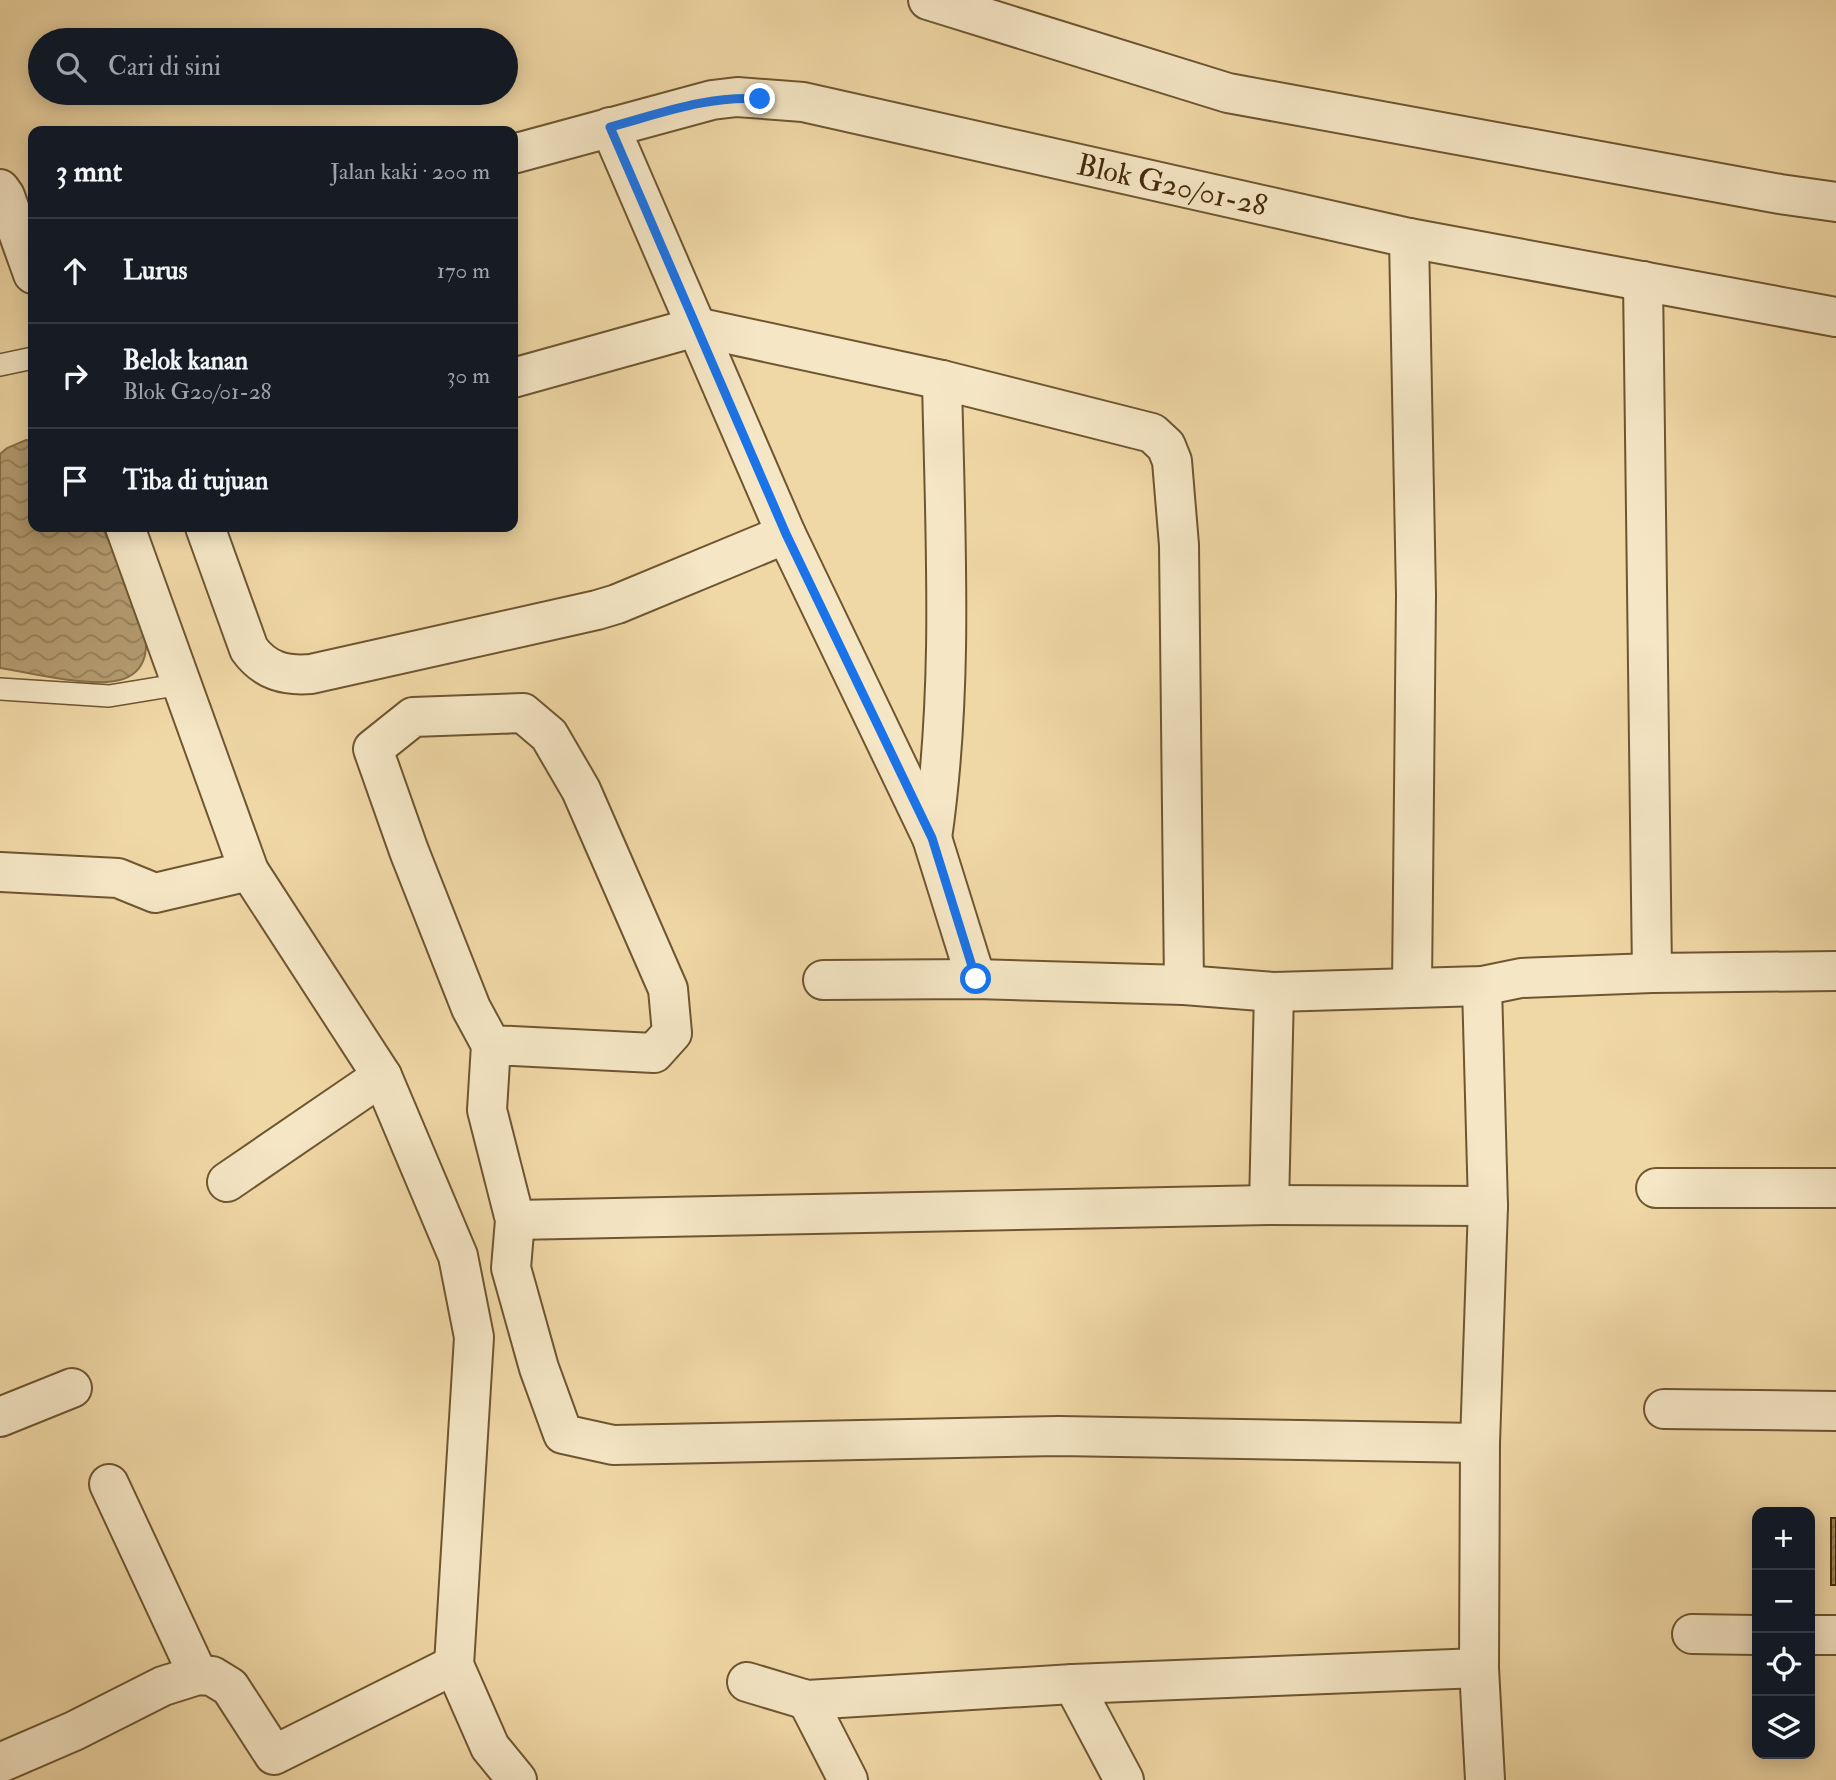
<!DOCTYPE html>
<html lang="id">
<meta charset="utf-8">
<style>
body{margin:0;font-family:"IM FELL Double Pica",serif;background:#242831;color:#f1f3f6}
.controls{position:absolute;right:21px;bottom:21px;display:grid;overflow:hidden;border-radius:14px;box-shadow:0 4px 18px #0003}
.controls button{width:63px;height:63px;display:grid;place-items:center;padding:0;border:0;border-bottom:2px solid #363941;background:#171b24;color:#f1f3f6;font:35px sans-serif}
.stop{position:absolute;width:21px;height:21px;margin:-16px;border:5px solid #1a73e8;border-radius:50%;background:#fff}
.stop.end{background:#1a73e8;border-color:#fff;box-shadow:0 2px 7px #0008}
.list{margin:0;padding:0;list-style:none}
h2{display:flex;justify-content:space-between;align-items:center;height:91px;margin:0;padding:0 28px;font-size:30px}
h2 small{font-size:23px;font-weight:400;color:#9ea1a6}
.list li{display:grid;grid-template-columns:46px 1fr auto;gap:21px;align-items:center;box-sizing:border-box;height:105px;padding:0 28px;border-top:2px solid #363941}
.list b{display:block;font-size:26px;white-space:nowrap}
.list p{margin:0;font-size:23px;white-space:nowrap;color:#9ea1a6}
.list em{font-size:23px;font-style:normal;color:#9ea1a6}
.icon{flex:none;width:38px;height:38px;fill:none;stroke:currentColor;stroke-width:2;stroke-linecap:round;stroke-linejoin:round}
.map{position:relative;flex:none;width:1836px;height:1780px;overflow:hidden}
.search{position:absolute;background:#171b24;box-shadow:0 4px 18px #0003;left:28px;top:28px;width:490px;height:77px;display:flex;align-items:center;gap:18px;box-sizing:border-box;padding:0 24px;border-radius:38px;color:#9ea1a6;font-size:26px}
.panel{position:absolute;background:#171b24;box-shadow:0 4px 18px #0003;left:28px;top:126px;width:490px;height:406px;border-radius:14px}
.map>svg:first-child{display:block}
</style>
<div class="map">
<svg width="1836" height="1780" viewBox="0 0 1836 1780">
<defs>
<pattern id="water-waves" width="16" height="10" patternUnits="userSpaceOnUse" patternTransform="scale(1.75)"><rect width="16" height="10" fill="#b59d71"/><path d="M0 5q4-4 8 0t8 0" fill="none" stroke="#95805b"/></pattern>
<pattern id="building-hatch" width="6" height="6" patternUnits="userSpaceOnUse" patternTransform="scale(1.75)"><rect width="6" height="6" fill="#9d845b"/><path d="M-1 1l2-2M0 6l6-6M5 7l2-2" fill="none" stroke="#826c49"/></pattern>
</defs>
<rect width="100%" height="100%" fill="#f0d8a6"/>
<filter id="stains"><feTurbulence type="fractalNoise" baseFrequency=".00286" numOctaves="4"/><feColorMatrix values="0 0 0 0 .2 0 0 0 0 .09 0 0 0 0 .02 0 0 0 .5 -.17"/></filter>
<radialGradient id="worn" r=".72"><stop offset=".6" stop-color="#630" stop-opacity="0"/><stop offset="1" stop-color="#630" stop-opacity=".3"/></radialGradient>
<path fill="url(#water-waves)" stroke="#876f48" stroke-width="2" d="M26 440 33 441V527H102C119 563 189 677 107 682 75 684 31 673 0 668V454L7 448Z"/>
<rect fill="url(#building-hatch)" stroke="#432a0a" stroke-width="2" x="1831" y="1518" width="5" height="67"/>
<g fill="none" stroke-linecap="round" stroke-linejoin="round">
<defs>
<g id="service">
<polyline points="0,365 33,358"/>
<polyline points="0,689 109,696 182,684"/>
</g>
<g id="minor">
<polyline points="928,0 1228,93 1780,194 1836,202"/>
<polyline points="610,127 786,534 932,838 976,979"/>
<path id="s1" d="M513 154 712 100 737 97 803 102 1409 238 1836 317"/>
<polyline points="0,189 5,196 33,274"/>
<polyline points="1409,238 1416,595 1412,987"/>
<polyline points="1643,281 1652,973"/>
<polyline points="513,378 696,327 942,380 1152,433 1166,446 1172,461 1179,545 1184,985"/>
<polyline points="125,527 249,871 382,1076 458,1256 474,1337 454,1665 490,1747 517,1780"/>
<path d="M205 527 249 649C265 671 285 676 311 674L597 610 617 604 786 534"/>
<path d="M932 838C954 687 945 532 942 380"/>
<polyline points="0,872 118,878 155,893 249,871"/>
<polyline points="823,980 976,979 1184,985 1274,992 1482,986 1521,978 1652,973 1836,971"/>
<polyline points="1482,986 1488,1206 1480,1443 1479,1668 1485,1780"/>
<polyline points="491,1045 654,1053 672,1033 668,989 581,790 549,735 523,713 413,717 373,749 409,851 471,1008 491,1045 487,1110 515,1220 511,1268 539,1368 563,1434 613,1445 1059,1436 1480,1443"/>
<polyline points="227,1182 382,1076"/>
<polyline points="1656,1188 1836,1188"/>
<polyline points="1269,1205 1274,992"/>
<polyline points="515,1220 1269,1205 1488,1206"/>
<polyline points="1664,1409 1836,1411"/>
<polyline points="0,1417 72,1388"/>
<polyline points="109,1484 198,1675"/>
<polyline points="1692,1634 1757,1635"/>
<polyline points="1810,1635 1836,1635"/>
<polyline points="747,1682 807,1700 1073,1684 1479,1668"/>
<polyline points="1073,1684 1124,1780"/>
<polyline points="807,1700 848,1780"/>
<polyline points="0,1763 74,1731 163,1686 198,1675 212,1676 230,1687 274,1755 454,1665"/>
</g>
</defs>
<use href="#service" stroke="#6e5631" stroke-width="24"/>
<use href="#minor" stroke="#6e5631" stroke-width="42"/>
<use href="#service" stroke="#f5e6c5" stroke-width="21"/>
<use href="#minor" stroke="#f5e6c5" stroke-width="38"/>
</g>
<g fill="none" stroke-linecap="round" stroke-linejoin="round">
<path stroke="#1a73e8" stroke-width="9" d="M760 99C709 95 659 114 610 127L786 534 932 838 976 979"/>
</g>
<g text-anchor="middle" stroke-width="6" stroke-linejoin="round" paint-order="stroke">
<g font-size="30" fill="#432a0a" stroke="#f5e6c5">
<text dy="10" stroke="none"><textPath href="#s1" startOffset="676">Blok G20/01-28</textPath></text>
</g>
</g>
<rect width="100%" height="100%" filter="url(#stains)"/>
<rect width="100%" height="100%" fill="url(#worn)"/>
</svg>
<div class="controls">
<button>+</button>
<button>−</button>
<button><svg class="icon" aria-label="locate" viewBox="0 0 24 24"><circle cx="12" cy="12" r="6"/><path d="M12 2v4M12 18v4M2 12h4M18 12h4"/></svg></button>
<button><svg class="icon" aria-label="layers" viewBox="0 0 24 24"><path d="M12 4l9 5-9 5-9-5zM3 14l9 5 9-5"/></svg></button>
</div>
<div class="stop" style="left:976px;top:979px"></div>
<div class="stop end" style="left:760px;top:99px"></div>
<div class="search"><svg class="icon" aria-label="search" viewBox="0 0 24 24"><circle cx="10" cy="10" r="6"/><path d="M15 15l6 6"/></svg>Cari di sini</div>
<section class="panel">
<h2>3 mnt<small>Jalan kaki · 200 m</small></h2>
<ul class="list">
<li><svg class="icon" aria-label="ahead" viewBox="0 0 24 24"><path d="M12 20V5M6 11l6-6 6 6"/></svg><div><b>Lurus</b></div><em>170 m</em></li>
<li><svg class="icon" aria-label="right" viewBox="0 0 24 24"><path d="M7 20v-9h11M14 6l5 5-5 5"/></svg><div><b>Belok kanan</b><p>Blok G20/01-28</p></div><em>30 m</em></li>
<li><svg class="icon" aria-label="arrive" viewBox="0 0 24 24"><path d="M6 21V4h12l-3 4 3 4H6"/></svg><div><b>Tiba di tujuan</b></div></li>
</ul>
</section>
</div>
